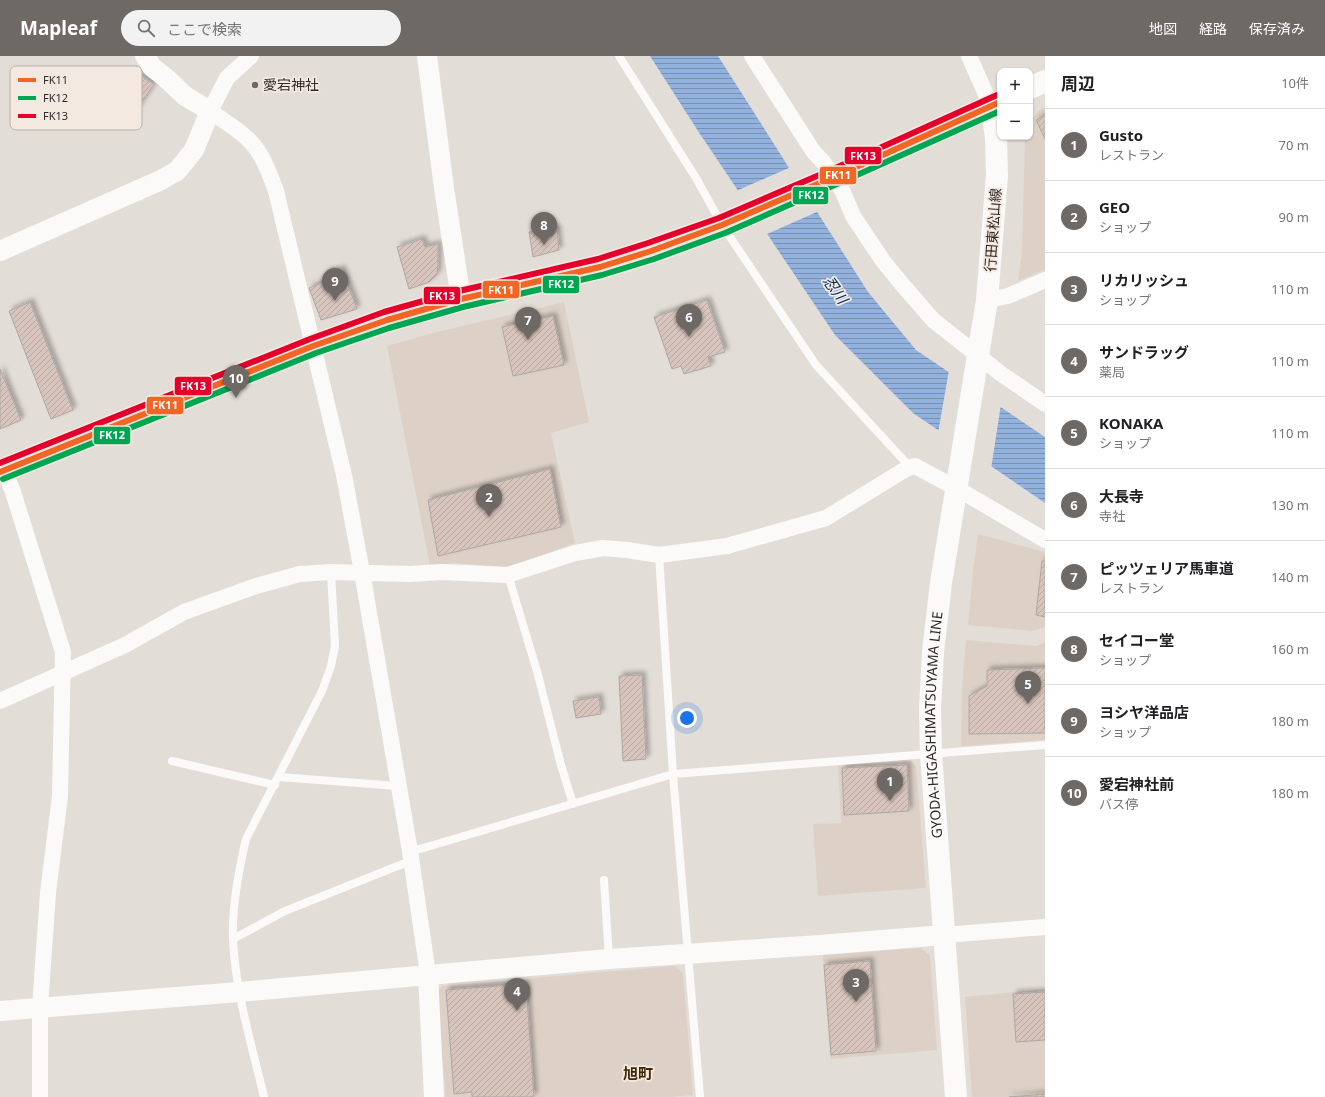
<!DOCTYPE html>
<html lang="ja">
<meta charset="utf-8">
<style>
body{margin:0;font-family:"Noto Sans","Noto Sans JP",sans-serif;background:#f2f2f2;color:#202124}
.controls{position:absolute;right:12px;top:12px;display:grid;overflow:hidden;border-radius:8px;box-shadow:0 1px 3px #0004}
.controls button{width:36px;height:36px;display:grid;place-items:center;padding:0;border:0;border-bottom:1px solid #e0e0e0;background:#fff;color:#202124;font:20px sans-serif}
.you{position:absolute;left:687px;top:662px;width:14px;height:14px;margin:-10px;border:3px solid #fff;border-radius:50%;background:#1a73e8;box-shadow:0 0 0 6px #1a73e833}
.badge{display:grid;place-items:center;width:26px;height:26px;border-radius:50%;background:#6f6966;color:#fff;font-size:13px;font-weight:700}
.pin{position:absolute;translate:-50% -33px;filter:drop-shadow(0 1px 2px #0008)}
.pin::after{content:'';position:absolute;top:21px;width:14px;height:12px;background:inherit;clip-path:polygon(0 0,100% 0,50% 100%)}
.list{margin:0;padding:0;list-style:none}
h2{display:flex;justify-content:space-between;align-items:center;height:52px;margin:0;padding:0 16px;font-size:17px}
h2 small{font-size:13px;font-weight:400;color:#757577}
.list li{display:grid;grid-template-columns:26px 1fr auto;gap:12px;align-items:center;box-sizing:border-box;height:72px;padding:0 16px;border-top:1px solid #e0e0e0}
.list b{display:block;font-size:15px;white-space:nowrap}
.list p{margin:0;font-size:13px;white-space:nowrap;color:#757577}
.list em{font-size:13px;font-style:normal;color:#757577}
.icon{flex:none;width:22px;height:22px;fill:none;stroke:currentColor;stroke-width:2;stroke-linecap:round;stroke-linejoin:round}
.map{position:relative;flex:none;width:1045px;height:1041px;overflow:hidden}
header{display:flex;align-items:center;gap:24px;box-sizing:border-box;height:56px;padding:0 20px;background:#6f6966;color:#fff}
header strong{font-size:19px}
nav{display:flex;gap:22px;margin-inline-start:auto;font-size:14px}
.search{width:280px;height:36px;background:#f2f2f2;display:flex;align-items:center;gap:10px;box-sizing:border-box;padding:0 14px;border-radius:22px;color:#757577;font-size:15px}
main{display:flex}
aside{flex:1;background:#fff}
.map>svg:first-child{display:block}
</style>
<header>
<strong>Mapleaf</strong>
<div class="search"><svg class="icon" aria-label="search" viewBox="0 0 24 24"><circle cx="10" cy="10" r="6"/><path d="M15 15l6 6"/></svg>ここで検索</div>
<nav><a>地図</a><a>経路</a><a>保存済み</a></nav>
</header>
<main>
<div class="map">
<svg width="1045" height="1041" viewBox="0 0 1045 1041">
<defs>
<pattern id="water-rules" width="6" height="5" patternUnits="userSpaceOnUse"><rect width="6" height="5" fill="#92b2dd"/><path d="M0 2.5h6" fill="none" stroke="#7891b3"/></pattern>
<pattern id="building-hatch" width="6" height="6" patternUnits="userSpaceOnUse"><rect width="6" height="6" fill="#d7c4bc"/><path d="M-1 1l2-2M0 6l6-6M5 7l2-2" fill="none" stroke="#b9a9a2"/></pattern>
<filter id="shadow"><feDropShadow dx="3.5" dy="-3.5" stdDeviation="2" flood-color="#0004"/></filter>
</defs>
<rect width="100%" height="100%" fill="#e3ddd8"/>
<g fill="#ddd1c7">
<polygon points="1045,51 1045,213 1018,225 1022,197 1025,81 1030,81 1030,65 1041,53"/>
<polygon points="564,246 589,366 551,377 575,487 521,507 505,511 454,507 430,510 387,290 433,277"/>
<polygon points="978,478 1045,496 1045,571 1033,575 968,569 973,514"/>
<polygon points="966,584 1037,590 1045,586 1045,684 961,690 962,631"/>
<polygon points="911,705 916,710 926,832 818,840 813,768 841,767 838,710"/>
<polygon points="921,892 930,900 937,994 830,1003 823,899"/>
<polygon points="674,910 683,917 693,1039 671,1041 446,1041 436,936 443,930"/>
<polygon points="1045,933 1045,1041 972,1041 965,941"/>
</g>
<polygon fill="url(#water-rules)" points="650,0 718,0 868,236 916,294 1045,381 1045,447 913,357 835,279 698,75"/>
<g fill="#e3ddd8">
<polygon points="791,111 819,155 765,179 736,135"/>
<polygon points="949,314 1001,348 991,413 938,377"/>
</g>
<g fill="url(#building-hatch)" stroke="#ada8a5" filter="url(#shadow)">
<polygon points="135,16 154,28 130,64 116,55"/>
<polygon points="1045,60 1045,83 1036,64"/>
<polygon points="557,172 559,194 533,201 529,176"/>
<polygon points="422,183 425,191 438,188 438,208 437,218 429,226 409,233 397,191"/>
<polygon points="342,213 357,253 321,264 309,232 326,225 326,217"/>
<polygon points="707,244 725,296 708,301 711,310 684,318 681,310 672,313 654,261"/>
<polygon points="30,246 73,354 51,363 9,255"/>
<polygon points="553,260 564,309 513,320 502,271"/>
<polygon points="0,313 21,364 0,373"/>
<polygon points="550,413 561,471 438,500 428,444"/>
<polygon points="1042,505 1045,505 1045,561 1036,559"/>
<polygon points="1045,612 1045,677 969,678 969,640 987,630 987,614"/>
<polygon points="642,619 646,703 623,705 619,620"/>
<polygon points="599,641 601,658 576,662 573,645"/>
<polygon points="907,709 909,755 844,759 842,712"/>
<polygon points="870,905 876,995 831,999 824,909"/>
<polygon points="526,928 534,1041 472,1041 472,1036 454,1038 446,934"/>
<polygon points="1045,936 1045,984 1016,986 1013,938"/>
<polygon points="1045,1038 1045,1041 1009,1041"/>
</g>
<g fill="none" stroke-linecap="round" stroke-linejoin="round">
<g stroke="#fbfaf9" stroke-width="8">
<polyline points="619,0 696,122 722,169 816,309 910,411"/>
<polyline points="659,499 673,718 700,1041"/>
<polyline points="508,519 537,615 561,709 573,748"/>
<polyline points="172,705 275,729"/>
<polyline points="279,721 398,730"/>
<polyline points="410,795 420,793 673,718 1045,689"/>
<polyline points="604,824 609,903"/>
<polyline points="233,883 285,855 395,811 411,805"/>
<path d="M264 1041C252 989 235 936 233 882 232 852 239 813 246 783L322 635 331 610 335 590 331 516"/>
</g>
<g stroke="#fbfaf9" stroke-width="16">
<path d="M251 0 227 22 210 55C226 67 247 78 258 95 266 107 271 121 276 135L344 419 362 516 410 795 428 918"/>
<polyline points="752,0 813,95 823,106 834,121 843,136 853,160 883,205 901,227 933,264 1000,317 1045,348"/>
<polyline points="969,0 991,50"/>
<polyline points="987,244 1008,240 1045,224"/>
<polyline points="4,414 13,436 63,596 60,740 48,837 40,951 40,1041"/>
<polyline points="0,645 125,589 184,556 256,530 300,518 331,516 410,518 441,516 508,519 575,497 603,492 627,494 659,499 727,490 826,462 901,416 910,411 915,410 956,432 1045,484"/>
<polyline points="944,879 1045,871"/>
</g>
<g stroke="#fbfaf9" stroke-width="20">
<polyline points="427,0 444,132 461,243"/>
<polyline points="0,195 159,125 177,115 194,94 210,55 185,40 166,22 152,11 145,0"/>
<polyline points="428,918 434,1041"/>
<polyline points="0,955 239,936 609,903 820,889 944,879"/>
</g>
<g stroke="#fbfaf9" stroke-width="22">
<polyline points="1030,32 1045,25"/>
<polyline points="0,416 313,290 387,264 461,243 600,211 651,195 722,169 834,121 1000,46"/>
</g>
<path stroke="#fbfaf9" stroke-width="22" id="s1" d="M956 1041 931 698 930 652 933 596 941 527 987 244 997 119 996 81 991 50"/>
<defs>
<polyline id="bus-1" points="0,416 313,290 387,264 461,243 600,211 651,195 722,169 834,121 1000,46"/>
<polyline id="bus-2" points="3,423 316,297 389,272 463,251 602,219 654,203 725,177 837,128 1000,55"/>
<polyline id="bus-3" points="0,407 310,283 384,256 459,235 598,203 648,187 719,162 831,114 997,39"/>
</defs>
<use href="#bus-1" stroke="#f4e9e1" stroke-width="9"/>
<use href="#bus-2" stroke="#f4e9e1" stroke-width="9"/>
<use href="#bus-3" stroke="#f4e9e1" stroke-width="9"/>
<use href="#bus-1" stroke="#f26522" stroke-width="6"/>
<use href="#bus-2" stroke="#00a651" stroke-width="6"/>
<use href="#bus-3" stroke="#e4002b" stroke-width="6"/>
</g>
<circle fill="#6f6966" stroke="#f4e9e1" stroke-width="1.5" cx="255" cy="29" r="4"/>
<g text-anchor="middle" stroke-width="3.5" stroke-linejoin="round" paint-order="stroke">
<g font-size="14" fill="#302b28" stroke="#f4e9e1" text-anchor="start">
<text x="263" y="34">愛宕神社</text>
</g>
<g font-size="14" fill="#302b28" stroke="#f4e9e1">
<text transform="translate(993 174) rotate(-86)" y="5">行田東松山線</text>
<text dy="5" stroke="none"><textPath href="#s1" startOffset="373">GYODA-HIGASHIMATSUYAMA LINE</textPath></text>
</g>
<g font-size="15" font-style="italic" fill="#002e67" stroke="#f4e9e1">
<text transform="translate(835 234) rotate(54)" y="5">忍川</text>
</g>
<g font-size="15" font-weight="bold" fill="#412805" stroke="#f4e9e1">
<text x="638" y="1023">旭町</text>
</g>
</g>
<rect x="10" y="10" width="132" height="64" rx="6" fill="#f4e9e1" stroke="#b9b0aa" stroke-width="1"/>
<rect x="18" y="22" width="18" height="4" fill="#f26522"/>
<rect x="18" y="40" width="18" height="4" fill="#00a651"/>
<rect x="18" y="58" width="18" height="4" fill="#e4002b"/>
<g font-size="11" fill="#302b28">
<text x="43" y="28">FK11</text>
<text x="43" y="46">FK12</text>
<text x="43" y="64">FK13</text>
</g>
<g stroke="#f4e9e1" stroke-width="1.5">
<rect x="844" y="90" width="38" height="19" rx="4" fill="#e4002b"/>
<rect x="819" y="110" width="38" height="19" rx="4" fill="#f26522"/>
<rect x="792" y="130" width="37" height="19" rx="4" fill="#00a651"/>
<rect x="542" y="219" width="38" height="19" rx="4" fill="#00a651"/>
<rect x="482" y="224" width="38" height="19" rx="4" fill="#f26522"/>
<rect x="423" y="230" width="38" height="19" rx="4" fill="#e4002b"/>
<rect x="174" y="320" width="38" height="20" rx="4" fill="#e4002b"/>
<rect x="146" y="340" width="38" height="19" rx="4" fill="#f26522"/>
<rect x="93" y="370" width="38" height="19" rx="4" fill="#00a651"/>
</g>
<g font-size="11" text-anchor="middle" font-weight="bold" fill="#fff">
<text x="863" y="104">FK13</text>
<text x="838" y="123">FK11</text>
<text x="811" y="143">FK12</text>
<text x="561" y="232">FK12</text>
<text x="501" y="238">FK11</text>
<text x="442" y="244">FK13</text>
<text x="193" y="334">FK13</text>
<text x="165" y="353">FK11</text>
<text x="112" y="383">FK12</text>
</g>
</svg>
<div class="controls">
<button>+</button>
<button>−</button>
</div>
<div class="you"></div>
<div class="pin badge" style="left:890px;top:745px">1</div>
<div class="pin badge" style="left:489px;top:461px">2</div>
<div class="pin badge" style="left:856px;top:946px">3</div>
<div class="pin badge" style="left:517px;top:955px">4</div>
<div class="pin badge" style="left:1028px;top:648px">5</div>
<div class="pin badge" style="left:689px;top:281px">6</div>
<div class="pin badge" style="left:528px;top:284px">7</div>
<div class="pin badge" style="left:544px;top:189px">8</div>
<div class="pin badge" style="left:335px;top:245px">9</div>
<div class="pin badge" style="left:236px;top:342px">10</div>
</div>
<aside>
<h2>周辺<small>10件</small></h2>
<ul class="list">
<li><span class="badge">1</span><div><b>Gusto</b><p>レストラン</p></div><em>70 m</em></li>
<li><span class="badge">2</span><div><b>GEO</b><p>ショップ</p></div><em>90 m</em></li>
<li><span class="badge">3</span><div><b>リカリッシュ</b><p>ショップ</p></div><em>110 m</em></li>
<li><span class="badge">4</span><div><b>サンドラッグ</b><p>薬局</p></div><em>110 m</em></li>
<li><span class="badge">5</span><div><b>KONAKA</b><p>ショップ</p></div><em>110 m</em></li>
<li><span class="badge">6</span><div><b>大長寺</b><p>寺社</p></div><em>130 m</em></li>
<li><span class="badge">7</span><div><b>ピッツェリア馬車道</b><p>レストラン</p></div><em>140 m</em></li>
<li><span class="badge">8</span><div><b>セイコー堂</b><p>ショップ</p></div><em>160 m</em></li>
<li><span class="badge">9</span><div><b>ヨシヤ洋品店</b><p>ショップ</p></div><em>180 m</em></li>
<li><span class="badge">10</span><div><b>愛宕神社前</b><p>バス停</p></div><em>180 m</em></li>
</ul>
</aside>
</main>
